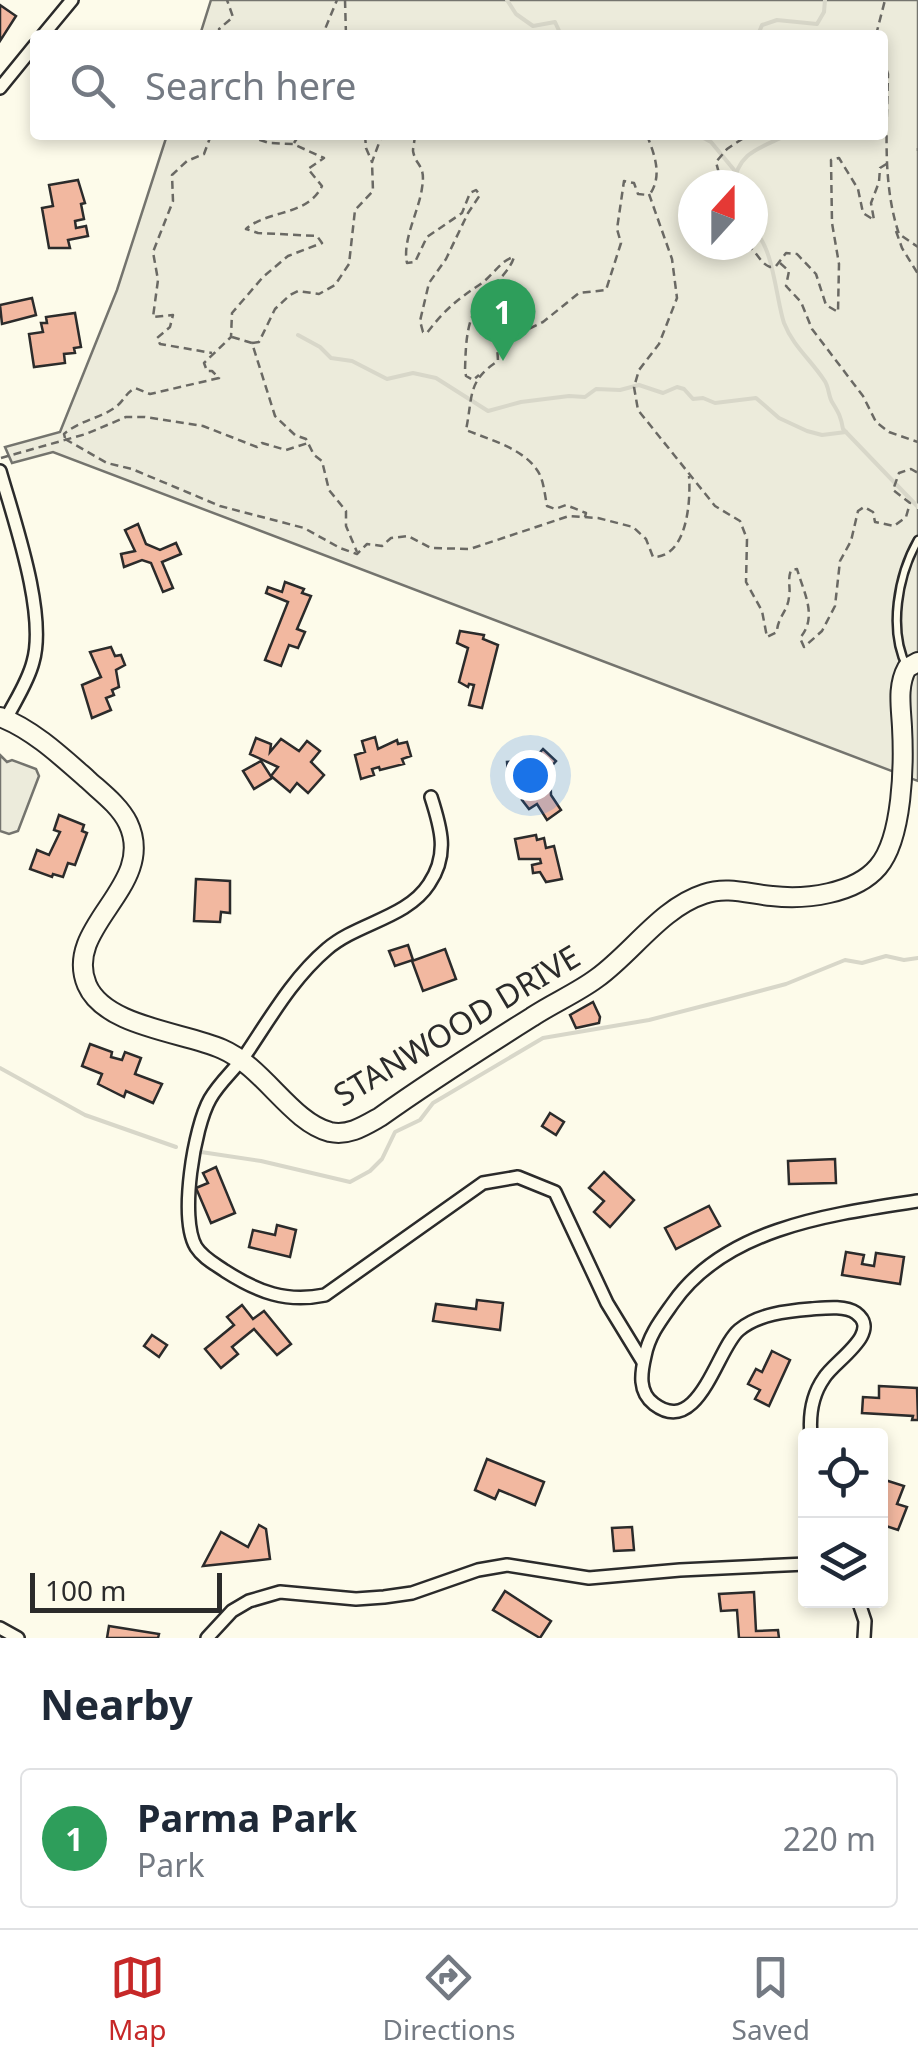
<!DOCTYPE html>
<style>
body{margin:0;font-family:"Noto Sans",sans-serif;background:#f2f2f3;color:#1f2937}
.controls{position:absolute;right:30px;bottom:30px;display:grid;overflow:hidden;border-radius:10px;box-shadow:0 5px 15px #0003}
.controls button{width:90px;height:90px;display:grid;place-items:center;padding:0;border:0;border-bottom:2px solid #e0e1e3;background:#fff;color:#1f2937;font:50px sans-serif}
.compass{position:absolute;left:678px;top:170px;width:90px;height:90px;border-radius:50%;background:#fff;box-shadow:0 5px 15px #0003;rotate:21deg}
.scale{position:absolute;left:30px;bottom:25px;width:192px;box-sizing:border-box;padding-left:10px;border:5px solid #2b2b2b;border-top:0;font-size:28px;line-height:35px;white-space:nowrap;color:#2b2b2b;-webkit-text-stroke:8px #fdfbea;paint-order:stroke}
.you{position:absolute;left:530px;top:775px;width:35px;height:35px;margin:-25px;border:8px solid #fff;border-radius:50%;background:#1a73e8;box-shadow:0 0 0 15px #1a73e833}
.badge{display:grid;place-items:center;width:65px;height:65px;border-radius:50%;background:#c62828;color:#fff;font-size:32px;font-weight:700}
.pin{position:absolute;translate:-50% -82px;filter:drop-shadow(0 2px 5px #0008)}
.pin::after{content:'';position:absolute;top:52px;width:35px;height:30px;background:inherit;clip-path:polygon(0 0,100% 0,50% 100%)}
.list{margin:0;padding:0;list-style:none}
h2{display:flex;justify-content:space-between;align-items:center;height:130px;margin:0;padding:0 40px;font-size:42px}
h2 small{font-size:32px;font-weight:400;color:#747a83}
.list li{display:grid;grid-template-columns:65px 1fr auto;gap:30px;align-items:center;box-sizing:border-box;height:140px;margin:0 20px 20px;padding:0 20px;border:2px solid #e0e1e3;border-radius:10px}
.list b{display:block;font-size:38px;white-space:nowrap}
.list p{margin:0;font-size:32px;white-space:nowrap;color:#747a83}
.list em{font-size:32px;font-style:normal;color:#747a83}
.icon{flex:none;width:55px;height:55px;fill:none;stroke:currentColor;stroke-width:2;stroke-linecap:round;stroke-linejoin:round}
.map{position:relative;flex:none;width:918px;height:1638px;overflow:hidden}
.search{position:absolute;background:#fff;box-shadow:0 5px 15px #0003;left:30px;right:30px;top:30px;height:110px;display:flex;align-items:center;gap:25px;box-sizing:border-box;padding:0 35px;border-radius:10px;color:#747a83;font-size:38px}
.sheet{height:290px;background:#fff}
nav{display:flex;justify-content:space-around;align-items:center;box-sizing:border-box;height:140px;border-top:2px solid #e0e1e3;background:#fff;font-size:28px;color:#747a83}
nav a{display:grid;justify-items:center;gap:5px}
nav .on{color:#c62828}
.map>svg:first-child{display:block}
</style>
<div class="map">
<svg width="918" height="1638" viewBox="0 0 918 1638">
<rect width="100%" height="100%" fill="#fdfbea"/>
<g fill="#ecebdb" stroke="#74746e" stroke-width="2.5" fill-rule="evenodd">
<path d="M211 0H918V781L53 452 12 463 5 447 60 432 117 290 167 135H883V35H200ZM693 185H753V245H693Z"/>
<polygon points="0,755 7,762 12,760 36,769 39,776 18,831 9,834 0,831"/>
</g>
<g fill="none" stroke-linecap="round" stroke-linejoin="round">
<g stroke="#d8d7c9" stroke-width="4">
<polyline points="507,0 516,14 533,26 555,22 561,35"/>
<polyline points="758,35 762,25 777,20 817,24 824,12 825,0"/>
<polyline points="698,135 711,142 735,171"/>
<path d="M734 185C737 152 761 148 787 135"/>
<path d="M753 231C773 243 776 299 784 323 793 346 811 360 824 380 829 386 828 395 832 402 838 412 841 416 843 429L918 507"/>
<polyline points="298,335 320,347 331,358 352,361 387,379 413,373 436,378 488,411 521,402 569,396 585,397 596,389 620,390 639,385 663,393 677,387 684,389 693,399 703,398 715,403 756,398 779,418 807,431 822,435 846,432"/>
<polyline points="0,1068 85,1115 176,1147"/>
<polyline points="201,1152 261,1161 350,1182 370,1171 382,1159 395,1132 420,1120 433,1103 543,1038 649,1020 726,1000 786,984 845,960 862,963 886,956 904,960 918,958"/>
</g>
</g>
<g fill="#f2b8a0" stroke="#2b2b2b" stroke-width="2.5">
<polygon points="0,5 16,16 0,41"/>
<polygon points="78,180 85,203 81,204 84,219 75,221 76,228 86,226 88,236 68,240 70,248 49,248 42,208 53,206 49,185"/>
<polygon points="32,298 36,315 2,324 0,305"/>
<polygon points="75,313 81,347 74,348 75,353 64,354 65,363 34,367 29,334 43,332 41,323 47,323 46,317"/>
<polygon points="138,524 146,544 160,550 176,543 181,554 162,562 173,588 163,592 151,563 142,560 124,567 121,554 135,551 125,530"/>
<polygon points="285,582 304,589 302,593 311,596 297,629 305,632 298,648 289,645 281,666 265,660 288,602 266,593 268,587 282,592"/>
<polygon points="460,631 484,635 483,639 498,645 482,708 469,705 474,685 469,684 468,687 459,682 468,648 457,643"/>
<polygon points="111,647 115,656 121,655 125,665 116,670 119,687 112,690 114,695 106,698 111,710 92,718 82,685 101,677 90,652"/>
<polygon points="375,737 378,749 397,740 398,744 407,742 411,756 402,759 404,764 380,770 379,767 372,769 374,775 361,779 355,755 365,752 362,741"/>
<polygon points="256,738 271,744 270,752 281,739 299,751 307,741 320,751 311,762 324,775 308,793 297,783 290,792 271,776 278,767 250,754"/>
<polygon points="543,749 556,761 550,768 551,795 561,810 547,820 537,804 529,809 522,800 533,792 531,778 512,780 512,773 508,773 507,762 533,760"/>
<polygon points="261,761 272,778 254,789 243,771"/>
<polygon points="59,815 84,825 82,831 87,833 75,865 68,863 63,877 53,874 52,877 30,869 37,850 49,855 60,832 54,830"/>
<polygon points="536,835 537,840 544,838 546,848 554,846 562,879 546,882 540,872 533,873 532,865 541,863 540,859 519,859 515,839"/>
<polygon points="196,879 230,881 230,913 221,912 220,922 194,921"/>
<polygon points="408,945 413,960 395,966 389,951"/>
<polygon points="445,949 456,979 423,991 412,961"/>
<polygon points="593,1002 600,1017 599,1023 576,1028 570,1015"/>
<polygon points="90,1044 112,1052 111,1057 122,1060 125,1052 141,1058 135,1074 162,1084 153,1103 126,1091 124,1097 98,1084 102,1074 82,1066"/>
<polygon points="550,1113 564,1122 556,1135 542,1126"/>
<polygon points="835,1159 836,1183 789,1184 788,1161"/>
<polygon points="216,1167 235,1213 211,1223 196,1188 208,1183 203,1173"/>
<polygon points="604,1172 634,1200 610,1227 594,1212 604,1201 589,1188"/>
<polygon points="709,1206 720,1226 676,1249 665,1228"/>
<polygon points="277,1225 296,1230 290,1257 249,1247 253,1230 275,1235"/>
<polygon points="846,1252 864,1255 862,1264 874,1266 876,1253 904,1257 900,1284 842,1275"/>
<polygon points="477,1300 503,1303 500,1330 433,1321 436,1304 476,1309"/>
<polygon points="242,1305 253,1319 264,1311 291,1344 277,1355 254,1329 232,1347 238,1354 221,1368 205,1349 234,1325 227,1317"/>
<polygon points="152,1335 167,1345 159,1357 144,1346"/>
<polygon points="772,1351 790,1360 769,1406 755,1399 760,1390 748,1384 756,1369 762,1372"/>
<polygon points="879,1386 917,1388 918,1420 912,1420 913,1416 862,1413 863,1397 879,1398"/>
<polygon points="487,1459 544,1482 535,1505 499,1490 495,1499 475,1490"/>
<polygon points="885,1480 904,1486 897,1504 907,1507 898,1530 880,1524 880,1493"/>
<polygon points="259,1525 266,1529 270,1559 203,1566 221,1532 248,1547"/>
<polygon points="632,1527 634,1550 614,1551 612,1528"/>
<polygon points="505,1591 551,1621 540,1638 493,1610"/>
<polygon points="754,1592 756,1631 778,1630 779,1638 739,1638 737,1610 721,1611 719,1594"/>
<polygon points="109,1626 159,1634 158,1638 107,1638"/>
</g>
<g fill="none" stroke-linecap="round" stroke-linejoin="round">
<defs>
<path id="service" d="M907 667C888 630 898 575 918 540"/>
<g id="minor">
<polyline points="43,35 72,0"/>
<polyline points="0,88 35,45"/>
<path d="M0 471C14 520 47 614 33 662 28 682 15 701 6 719"/>
<path d="M431 797C441 828 449 855 429 884 407 918 357 923 327 949 294 977 272 1015 248 1051 237 1068 220 1081 210 1099 194 1127 179 1218 196 1247 203 1258 215 1264 225 1271 258 1292 286 1303 325 1295L483 1183 518 1177 555 1192 607 1303 643 1362"/>
<path d="M811 1436C809 1415 812 1395 824 1378 834 1361 883 1333 856 1313 845 1305 824 1308 811 1309 787 1311 758 1314 739 1330 717 1348 699 1438 654 1404 638 1392 641 1373 645 1356 649 1335 661 1320 673 1303 726 1227 833 1214 918 1201"/>
<polyline points="858,1600 865,1621 864,1638"/>
<polyline points="0,1628 18,1638"/>
<polyline points="207,1638 232,1611 249,1601 280,1592 356,1599 384,1597 412,1593 478,1570 507,1565 589,1578 680,1570 806,1564"/>
</g>
<path id="secondary" d="M0 717C32 729 61 756 87 779 101 792 119 805 128 823 158 886 62 926 87 985 105 1027 184 1032 222 1049 264 1067 291 1122 330 1132 349 1136 364 1126 380 1117 429 1082 481 1049 532 1017 553 1003 577 993 597 978 633 952 661 908 704 894 727 886 749 894 772 896 805 900 855 894 878 867 903 838 904 764 902 727 901 707 897 686 907 668L918 662"/>
</defs>
<use href="#service" stroke="#2b2b2b" stroke-width="11"/>
<use href="#minor" stroke="#2b2b2b" stroke-width="16"/>
<use href="#secondary" stroke="#2b2b2b" stroke-width="22"/>
<g stroke="#6a6964" stroke-width="2.5" stroke-dasharray="8 5" stroke-linecap="butt">
<polyline points="345,0 346,35"/>
<polyline points="221,35 219,29 233,17 227,0"/>
<polyline points="317,35 323,34 337,0"/>
<polyline points="876,35 885,0"/>
<path d="M883 58 888 74C887 126 882 184 899 234L918 247"/>
<polyline points="211,135 204,154 187,161 172,175 173,201 153,252 158,280 153,317 173,315 170,327 157,338 160,344 212,353"/>
<polyline points="365,135 366,148 372,162 382,135"/>
<path d="M415 135C415 140 413 146 413 151 416 167 426 164 422 188 419 211 402 240 407 263L415 262 427 237 462 213 470 193 476 190 480 195 468 213 446 259 429 283 420 321 423 332 427 333C445 309 458 299 482 283 494 274 501 260 514 257 510 271 495 283 485 295 466 317 466 341 465 370L466 376 473 380 479 375"/>
<path d="M647 135C654 154 663 175 650 194"/>
<polyline points="294,143 299,135"/>
<polyline points="918,148 918,151"/>
<polyline points="722,185 716,162 727,149 748,135"/>
<path d="M649 194 672 259 677 298 659 344 639 370 634 387 638 410 715 506 740 521 747 539 746 582 762 611 767 637 777 632C777 618 788 611 789 597 791 587 787 581 791 570L797 569C804 593 818 617 800 638L804 647 822 631 835 606 840 561 851 541 858 511 864 507 873 512 875 522 894 526 906 517 910 503 893 490 899 473 911 469 918 473"/>
<polyline points="896,231 902,248 918,274"/>
<path d="M746 245C757 250 759 263 770 267L776 266 786 253 797 254 816 274 826 305 838 312 839 264 832 223 831 160 839 158 858 189 863 213 874 220 871 203 879 182 880 168 888 163"/>
<polyline points="780,263 789,271 786,286 801,302 812,329 863,396 876,422 889,432 918,442"/>
<polyline points="232,337 252,343 275,416 295,435 306,439 314,455 322,461 329,490 346,511 346,526 357,552"/>
<polyline points="252,343 259,342 275,309 290,295 298,291 319,294 335,285 349,264 355,210 373,191 372,162"/>
<path d="M65 438 64 434C80 420 102 418 117 406 125 399 126 393 135 388L150 394 219 378 212 371H207L204 363 231 337 232 313 263 277 288 256 322 243 317 236 258 233 246 229C267 210 308 216 322 186L308 169 324 158 293 144 269 143 245 135"/>
<path d="M65 439 107 463 132 469 220 506 304 528 340 548 357 554 367 544 382 546 391 538 408 536 431 548 470 549 569 516 598 518 633 527 646 539 653 557C687 558 691 501 689 476"/>
<polyline points="1,458 86,434 126,417 145,417 203,426 257,447 262,443 286,450 308,443"/>
<path d="M585 517 586 513 566 505 555 509 547 506C545 496 544 484 540 475 527 449 490 440 466 430 473 396 467 381 498 361L497 344 543 322 579 293 606 290 621 243 617 229 624 181 634 183 638 194 648 195"/>
</g>
<use href="#service" stroke="#fdfbea" stroke-width="6"/>
<use href="#minor" stroke="#fdfbea" stroke-width="11"/>
<use href="#secondary" stroke="#fdfbea" stroke-width="18"/>
</g>
<g text-anchor="middle" stroke-width="8" stroke-linejoin="round" paint-order="stroke">
<g font-size="32" fill="#2b2b2b" stroke="#fdfbea">
<text transform="translate(457 1026) rotate(-31)" y="11">STANWOOD DRIVE</text>
</g>
</g>
</svg>
<div class="controls">
<button><svg class="icon" aria-label="locate" viewBox="0 0 24 24"><circle cx="12" cy="12" r="6"/><path d="M12 2v4M12 18v4M2 12h4M18 12h4"/></svg></button>
<button><svg class="icon" aria-label="layers" viewBox="0 0 24 24"><path d="M12 4l9 5-9 5-9-5zM3 14l9 5 9-5"/></svg></button>
</div>
<svg class="compass" viewBox="-18 -18 36 36"><path d="M0-13l5 13h-10z" fill="#e53935"/><path d="M0 13l5-13h-10z" fill="#747a83"/></svg>
<div class="scale">100 m</div>
<div class="you"></div>
<div class="pin badge" style="left:503px;top:361px;background:#2e9e5b">1</div>
<div class="search"><svg class="icon" aria-label="search" viewBox="0 0 24 24"><circle cx="10" cy="10" r="6"/><path d="M15 15l6 6"/></svg>Search here</div>
</div>
<section class="sheet">
<h2>Nearby<small></small></h2>
<ul class="list">
<li><span class="badge" style="background:#2e9e5b">1</span><div><b>Parma Park</b><p>Park</p></div><em>220 m</em></li>
</ul>
</section>
<nav>
<a class="on"><svg class="icon" aria-label="map" viewBox="0 0 24 24"><path d="M3 6l6-2 6 2 6-2v14l-6 2-6-2-6 2zM9 4v14M15 6v14"/></svg>Map</a>
<a><svg class="icon" aria-label="directions" viewBox="0 0 24 24"><path d="M12 3l9 9-9 9-9-9zM9 14v-3h6M13 9l2 2-2 2"/></svg>Directions</a>
<a><svg class="icon" aria-label="saved" viewBox="0 0 24 24"><path d="M7 4h10v16l-5-4-5 4z"/></svg>Saved</a>
</nav>
